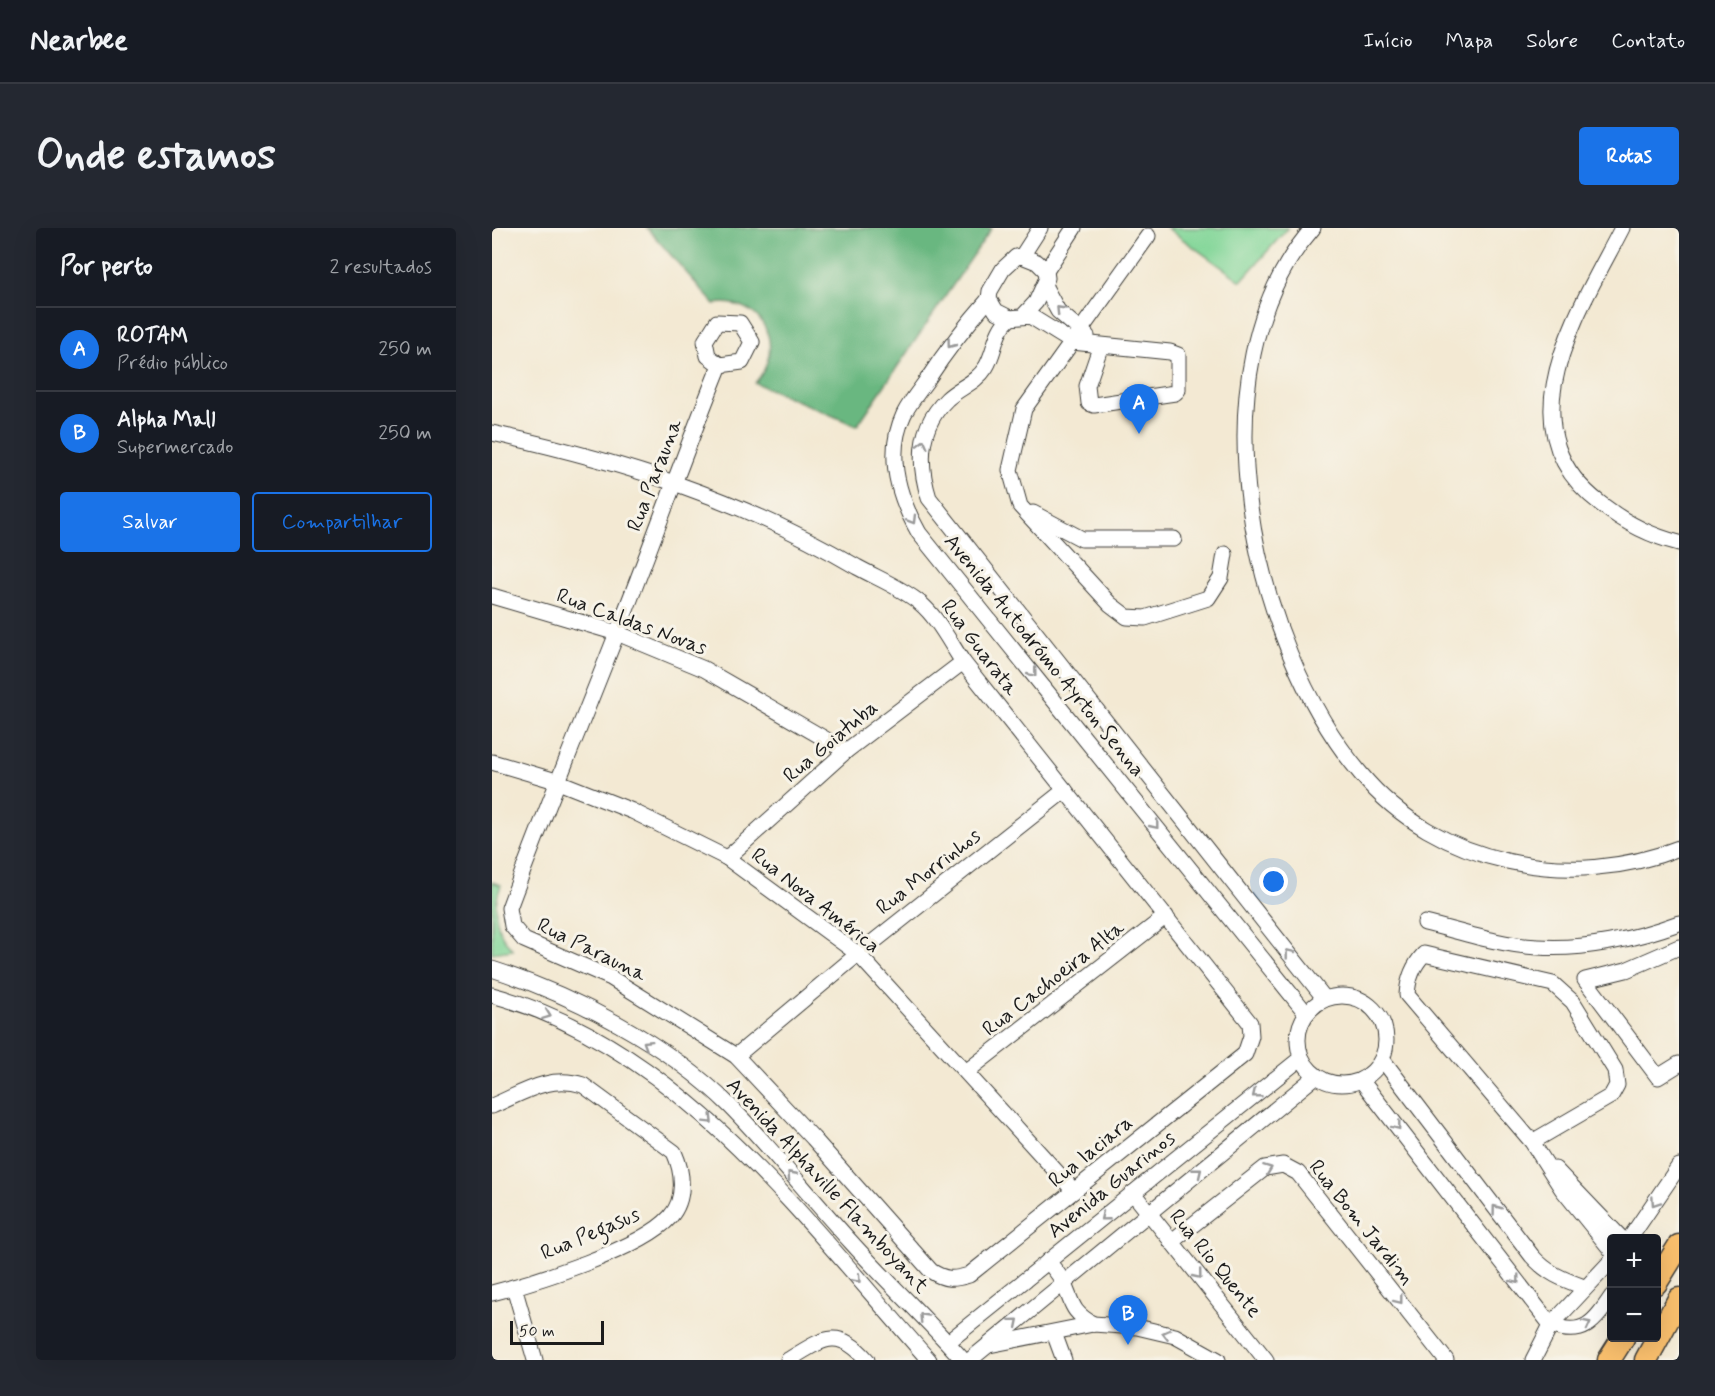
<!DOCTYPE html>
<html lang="pt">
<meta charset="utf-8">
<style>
body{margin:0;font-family:Mynerve,sans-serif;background:#242831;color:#f1f3f6}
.controls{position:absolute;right:18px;bottom:18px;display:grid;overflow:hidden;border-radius:6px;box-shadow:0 6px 24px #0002}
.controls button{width:54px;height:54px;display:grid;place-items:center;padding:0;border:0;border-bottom:2px solid #363941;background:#171b24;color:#f1f3f6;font:30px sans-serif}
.scale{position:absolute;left:18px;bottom:15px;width:94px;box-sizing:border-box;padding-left:6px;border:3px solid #1c1c1c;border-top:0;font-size:16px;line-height:21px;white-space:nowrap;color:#1c1c1c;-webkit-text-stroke:4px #f7f3e8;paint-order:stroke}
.you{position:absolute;left:782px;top:654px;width:21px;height:21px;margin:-15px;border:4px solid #fff;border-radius:50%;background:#1a73e8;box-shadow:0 0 0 9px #1a73e833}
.badge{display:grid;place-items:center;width:39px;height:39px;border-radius:50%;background:#1a73e8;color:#fff;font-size:20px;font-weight:700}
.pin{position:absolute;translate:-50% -50px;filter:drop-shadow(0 2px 3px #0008)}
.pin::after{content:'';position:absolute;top:32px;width:21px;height:18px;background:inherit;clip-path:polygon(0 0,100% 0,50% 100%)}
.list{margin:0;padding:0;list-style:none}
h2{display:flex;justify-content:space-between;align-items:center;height:78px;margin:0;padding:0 24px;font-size:26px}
h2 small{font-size:20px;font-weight:400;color:#9ea1a6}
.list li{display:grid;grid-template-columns:39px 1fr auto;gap:18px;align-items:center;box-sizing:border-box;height:84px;padding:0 24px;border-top:2px solid #363941}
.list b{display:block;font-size:22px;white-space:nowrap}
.list p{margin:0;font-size:20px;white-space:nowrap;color:#9ea1a6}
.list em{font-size:20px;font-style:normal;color:#9ea1a6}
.actions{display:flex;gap:12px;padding:18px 24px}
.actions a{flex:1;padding:14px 0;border:2px solid #1a73e8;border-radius:6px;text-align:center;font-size:21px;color:#1a73e8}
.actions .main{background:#1a73e8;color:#fff}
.map{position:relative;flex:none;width:1187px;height:1132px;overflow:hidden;border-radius:6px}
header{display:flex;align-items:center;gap:36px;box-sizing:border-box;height:84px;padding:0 30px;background:#171b24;border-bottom:2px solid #363941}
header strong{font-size:28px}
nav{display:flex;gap:33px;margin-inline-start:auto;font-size:21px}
.intro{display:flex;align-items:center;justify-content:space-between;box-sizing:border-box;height:144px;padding:0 36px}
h1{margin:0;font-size:42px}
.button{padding:15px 27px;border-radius:6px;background:#1a73e8;color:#fff;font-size:21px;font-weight:700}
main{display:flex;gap:36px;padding:0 36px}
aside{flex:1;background:#171b24;border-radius:6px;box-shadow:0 6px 24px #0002}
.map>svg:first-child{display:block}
</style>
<header>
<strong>Nearbee</strong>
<nav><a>Início</a><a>Mapa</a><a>Sobre</a><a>Contato</a></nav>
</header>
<div class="intro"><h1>Onde estamos</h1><a class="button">Rotas</a></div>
<main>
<aside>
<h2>Por perto<small>2 resultados</small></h2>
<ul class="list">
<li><span class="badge">A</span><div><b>ROTAM</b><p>Prédio público</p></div><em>250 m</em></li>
<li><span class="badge">B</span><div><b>Alpha Mall</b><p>Supermercado</p></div><em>250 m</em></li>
</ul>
<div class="actions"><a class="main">Salvar</a><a>Compartilhar</a></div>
</aside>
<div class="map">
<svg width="1187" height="1132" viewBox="0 0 1187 1132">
<rect width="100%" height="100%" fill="#f7f3e8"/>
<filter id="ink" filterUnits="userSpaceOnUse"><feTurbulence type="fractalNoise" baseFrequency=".0167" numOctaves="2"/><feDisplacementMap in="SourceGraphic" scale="12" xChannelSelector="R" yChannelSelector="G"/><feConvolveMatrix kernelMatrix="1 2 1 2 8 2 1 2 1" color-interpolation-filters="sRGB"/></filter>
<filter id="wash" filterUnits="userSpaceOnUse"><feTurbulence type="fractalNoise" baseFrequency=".008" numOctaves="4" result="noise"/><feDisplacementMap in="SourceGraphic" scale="24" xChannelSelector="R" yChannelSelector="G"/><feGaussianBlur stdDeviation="1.35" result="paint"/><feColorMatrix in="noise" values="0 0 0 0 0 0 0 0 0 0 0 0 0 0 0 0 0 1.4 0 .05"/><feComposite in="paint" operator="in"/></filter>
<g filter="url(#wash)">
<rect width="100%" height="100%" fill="#f3e9d3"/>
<g fill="#82d698" stroke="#4f795a" stroke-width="1.5">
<polygon points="675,0 796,0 749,53"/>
<path d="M0 654 9 657C0 681 3 704 21 722L0 725Z"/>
</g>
<path fill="#69b780" stroke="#426a4e" stroke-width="1.5" d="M155 0H500L365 198 263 155C295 119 271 69 222 76Z"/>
</g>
<g filter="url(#ink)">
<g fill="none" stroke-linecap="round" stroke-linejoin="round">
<defs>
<g id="minor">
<path d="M821 0C698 139 759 416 869 546 944 637 1080 663 1187 620"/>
<path d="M1130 0C1087 84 1008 200 1109 276 1132 294 1159 308 1187 315"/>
<polyline points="656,8 532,181 518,242 528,278 618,376 635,389 653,390 716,370 729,350 733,326"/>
<polyline points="530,28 548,0"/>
<polyline points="554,43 582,0"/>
<polyline points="553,59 566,83 595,108"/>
<path d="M497 71C474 97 454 123 435 152 427 163 418 174 412 186 393 226 407 270 427 305L814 785"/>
<polyline points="531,88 544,74 555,50 554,43 545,34 530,28 524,29 511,41 498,63 497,71 504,83 518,90 538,88 580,114 678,124 686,127 686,162 683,165 602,177 597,175 595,158 609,117"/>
<path d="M518 90C502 104 504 122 494 139 484 155 468 159 455 171 426 199 426 235 437 270L833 771"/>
<polygon points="225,94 248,95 260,114 250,134 228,137 216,128 213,113"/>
<path d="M0 205C131 234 248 270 365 339 385 350 410 360 428 375 446 390 458 415 471 434L758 795 759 808 753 826 477 1047C461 1052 453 1052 439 1043L321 910 244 828 119 750 32 712 20 698 17 680C51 588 89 497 125 405 160 316 192 226 228 137"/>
<polyline points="541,285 590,311 682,311"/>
<polyline points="0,368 125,405 212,441 354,523"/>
<polyline points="0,534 64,553 140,583 235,630 366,726 582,963"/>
<polyline points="235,630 354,523 471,434"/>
<path d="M933 695C970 704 1007 717 1046 719 1092 722 1144 711 1187 695"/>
<polyline points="1187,719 1134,742 1093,752 1166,849 1187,836"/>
<path d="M0 741C83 768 176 816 238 878 280 921 318 969 359 1014 395 1054 435 1091 471 1132"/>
<path d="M0 767C187 817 314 994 437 1132"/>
<circle cx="850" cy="812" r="44"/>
<polyline points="244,828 366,726 573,562"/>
<path d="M890 831 1040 1028C1055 1045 1070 1051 1092 1059"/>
<polyline points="474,844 674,688"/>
<polyline points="869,852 1059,1097"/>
<path d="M0 878C31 865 57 846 91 857L182 924C191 944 194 971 178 989 150 1021 42 1054 0 1065"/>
<path d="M1040 914 1119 868 1125 857 1123 842 1081 774 1061 756 932 726C921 738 916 750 915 767L1040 914 1070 961 1120 1023"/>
<polyline points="1063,941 1129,1010"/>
<polyline points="641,965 774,1132"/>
<polyline points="1138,1010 1187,938"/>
<polyline points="679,1014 773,940 791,937 806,945 954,1132"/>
<path d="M556 1033C561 1040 567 1046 571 1054 581 1075 578 1083 601 1096"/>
<polyline points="22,1059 43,1132"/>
<path d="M1059 1097C1092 1110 1103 1093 1120 1068"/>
<polyline points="562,1105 572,1132"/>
<polyline points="456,1114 809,830"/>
<polyline points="497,1117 601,1096 645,1099 683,1108 726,1132"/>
<path d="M296 1132C330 1112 345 1097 375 1132"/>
<polyline points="478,1132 824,848"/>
<polyline points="1041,1132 1059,1097 1120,1032"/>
</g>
<g id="highway">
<polyline points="1164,1055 1187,1018"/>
<polyline points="1117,1132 1131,1110"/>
<polyline points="1154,1132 1187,1071"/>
</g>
</defs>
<use href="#minor" stroke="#3c3b37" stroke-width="17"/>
<use href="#highway" stroke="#3c3b37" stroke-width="25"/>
<use href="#minor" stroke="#fff" stroke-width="15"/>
<use href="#highway" stroke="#f9bf6d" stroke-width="22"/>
</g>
<defs><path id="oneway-chevron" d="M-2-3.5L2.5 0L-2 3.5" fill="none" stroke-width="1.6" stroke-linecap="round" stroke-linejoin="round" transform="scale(1.5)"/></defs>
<g stroke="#999">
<use href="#oneway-chevron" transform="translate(568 82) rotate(-134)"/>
<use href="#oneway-chevron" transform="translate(459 116) rotate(127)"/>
<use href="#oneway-chevron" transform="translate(431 216) rotate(-76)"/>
<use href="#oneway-chevron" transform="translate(420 292) rotate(59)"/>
<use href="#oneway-chevron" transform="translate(541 445) rotate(51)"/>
<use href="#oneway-chevron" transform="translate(663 597) rotate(51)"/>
<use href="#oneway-chevron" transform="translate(797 725) rotate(-128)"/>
<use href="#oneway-chevron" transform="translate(55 787) rotate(21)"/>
<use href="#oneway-chevron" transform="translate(155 816) rotate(-148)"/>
<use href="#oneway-chevron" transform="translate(764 866) rotate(141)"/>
<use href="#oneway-chevron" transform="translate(217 892) rotate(45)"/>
<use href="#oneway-chevron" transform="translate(905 898) rotate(52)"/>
<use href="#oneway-chevron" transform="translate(776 941) rotate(-21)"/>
<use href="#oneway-chevron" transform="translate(706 944) rotate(-39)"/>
<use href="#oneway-chevron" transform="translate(299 947) rotate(-132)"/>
<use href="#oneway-chevron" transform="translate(1163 974) rotate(124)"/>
<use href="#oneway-chevron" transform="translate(1004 981) rotate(-127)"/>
<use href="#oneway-chevron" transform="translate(612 989) rotate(141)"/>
<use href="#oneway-chevron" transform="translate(706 1047) rotate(51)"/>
<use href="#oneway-chevron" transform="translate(365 1051) rotate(48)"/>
<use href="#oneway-chevron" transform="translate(1024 1052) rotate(52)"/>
<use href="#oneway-chevron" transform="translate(907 1072) rotate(52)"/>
<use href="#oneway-chevron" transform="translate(431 1089) rotate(-134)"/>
<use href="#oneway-chevron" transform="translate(523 1094) rotate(-40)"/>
<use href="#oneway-chevron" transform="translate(1095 1096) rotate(-27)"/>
<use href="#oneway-chevron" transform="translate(674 1106) rotate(-166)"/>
</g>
</g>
<g text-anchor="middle" stroke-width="6" stroke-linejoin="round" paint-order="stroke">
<g font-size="21" fill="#1c1c1c" stroke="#f7f3e8">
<text transform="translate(162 247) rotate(-69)" y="7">Rua Parauna</text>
<text transform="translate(140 393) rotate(20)" y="7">Rua Caldas Novas</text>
<text transform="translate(488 419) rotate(53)" y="7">Rua Guarata</text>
<text transform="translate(553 427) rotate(51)" y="7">Avenida Autodrómo Ayrton Senna</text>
<text transform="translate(338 513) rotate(-40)" y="7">Rua Goiatuba</text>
<text transform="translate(436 643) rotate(-38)" y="7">Rua Morrinhos</text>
<text transform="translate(324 672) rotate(38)" y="7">Rua Nova América</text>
<text transform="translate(100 721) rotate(26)" y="7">Rua Parauna</text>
<text transform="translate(561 750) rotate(-38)" y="7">Rua Cachoeira Alta</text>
<text transform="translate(598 923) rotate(-39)" y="7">Rua Iaciara</text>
<text transform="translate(619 956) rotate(-39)" y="7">Avenida Guarinos</text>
<text transform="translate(336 957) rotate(47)" y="7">Avenida Alphaville Flamboyant</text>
<text transform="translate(870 994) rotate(51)" y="7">Rua Bom Jardim</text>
<text transform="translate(98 1005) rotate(-23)" y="7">Rua Pegasus</text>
<text transform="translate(724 1035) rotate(51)" y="7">Rua Rio Quente</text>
</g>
</g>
</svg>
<div class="controls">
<button>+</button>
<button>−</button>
</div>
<div class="scale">50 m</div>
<div class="you"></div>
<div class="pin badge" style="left:647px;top:206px">A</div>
<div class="pin badge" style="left:636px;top:1117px">B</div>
</div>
</main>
